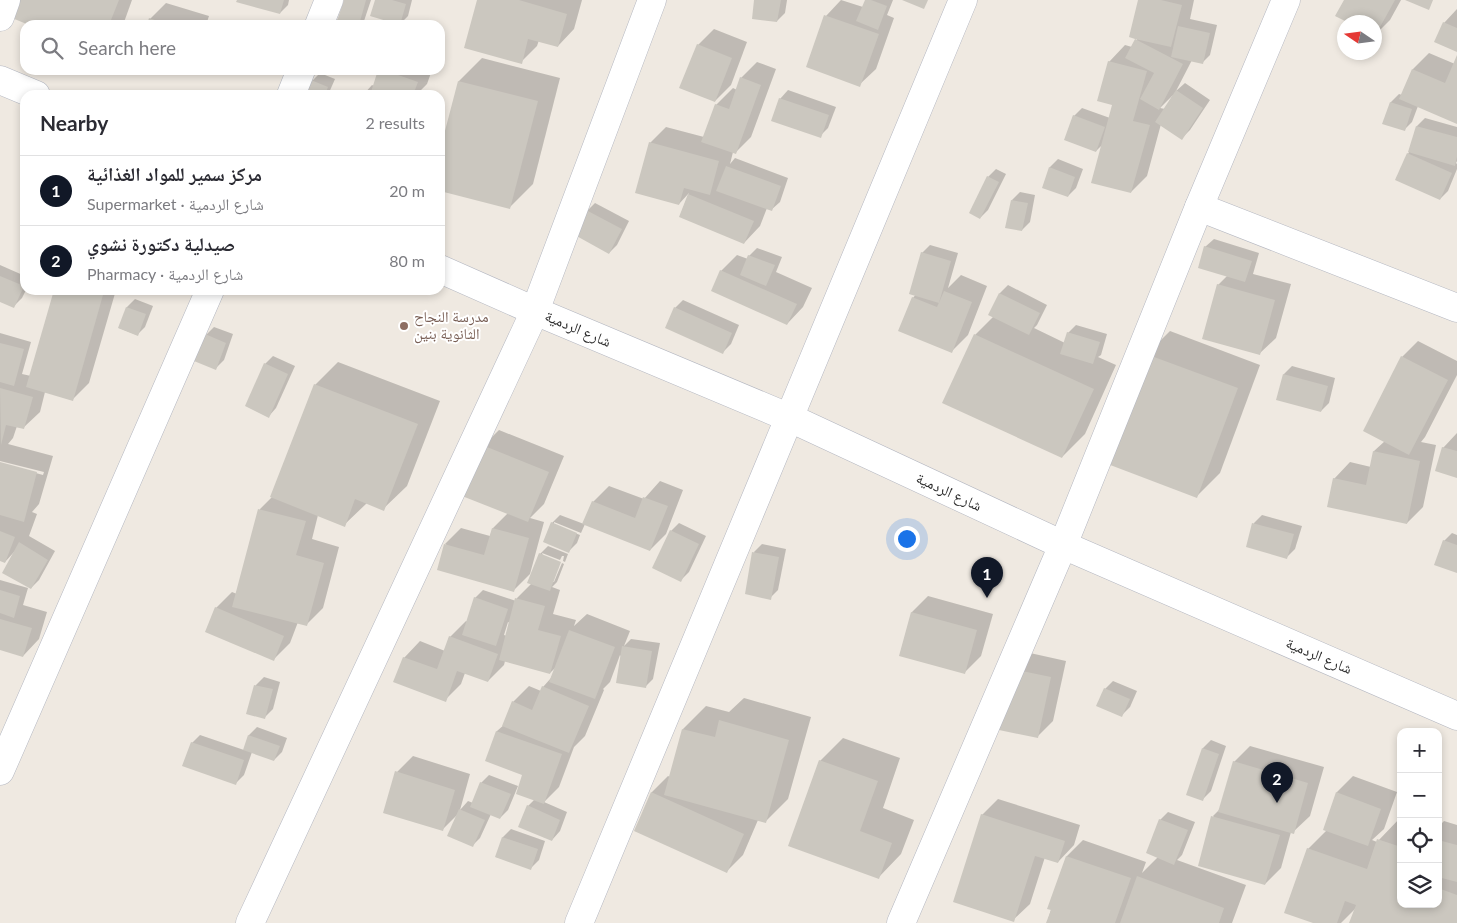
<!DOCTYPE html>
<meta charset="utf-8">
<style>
body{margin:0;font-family:Lato,"Noto Naskh Arabic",sans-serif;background:#f7f7f7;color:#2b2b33}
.controls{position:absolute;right:15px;bottom:15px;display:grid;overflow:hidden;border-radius:10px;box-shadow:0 2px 8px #0003}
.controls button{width:45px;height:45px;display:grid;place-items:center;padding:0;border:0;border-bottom:1px solid #e1e1e2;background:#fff;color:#2b2b33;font:25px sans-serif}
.compass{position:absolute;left:1337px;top:15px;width:45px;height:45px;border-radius:50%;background:#fff;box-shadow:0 2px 8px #0003;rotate:283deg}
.you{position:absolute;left:906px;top:538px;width:18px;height:18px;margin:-12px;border:4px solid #fff;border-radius:50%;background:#1a73e8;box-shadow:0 0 0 8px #1a73e833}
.badge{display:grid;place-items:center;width:32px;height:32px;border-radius:50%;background:#111827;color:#fff;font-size:16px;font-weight:700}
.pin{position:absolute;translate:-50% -41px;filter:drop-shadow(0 1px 2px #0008)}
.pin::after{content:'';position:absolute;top:26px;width:18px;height:15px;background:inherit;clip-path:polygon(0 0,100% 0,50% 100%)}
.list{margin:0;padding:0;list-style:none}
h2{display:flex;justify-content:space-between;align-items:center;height:65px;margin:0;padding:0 20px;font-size:21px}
h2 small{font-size:16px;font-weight:400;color:#7c7c81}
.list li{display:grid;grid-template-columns:32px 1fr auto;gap:15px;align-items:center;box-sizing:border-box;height:70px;padding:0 20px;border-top:1px solid #e1e1e2}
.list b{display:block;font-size:19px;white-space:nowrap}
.list p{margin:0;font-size:16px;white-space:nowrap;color:#7c7c81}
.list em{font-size:16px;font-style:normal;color:#7c7c81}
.icon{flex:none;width:28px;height:28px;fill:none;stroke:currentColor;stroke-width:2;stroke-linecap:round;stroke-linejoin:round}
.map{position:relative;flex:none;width:1457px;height:923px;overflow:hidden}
.search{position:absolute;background:#fff;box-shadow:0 2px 8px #0003;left:20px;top:20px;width:425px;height:55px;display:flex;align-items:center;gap:12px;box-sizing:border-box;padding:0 18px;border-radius:15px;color:#7c7c81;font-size:19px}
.panel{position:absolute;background:#fff;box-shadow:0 2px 8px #0003;left:20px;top:90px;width:425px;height:205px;border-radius:15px}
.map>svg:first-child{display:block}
</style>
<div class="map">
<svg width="1457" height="923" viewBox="0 0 1457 923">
<rect width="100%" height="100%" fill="#efe9e1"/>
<g fill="#0003" fill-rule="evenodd">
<polygon points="20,0 132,0 123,25 33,25"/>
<polygon points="238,0 289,0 288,5 280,13"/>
<polygon points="346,0 371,0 364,21 361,25 332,25 338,19 339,20"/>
<polygon points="376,0 412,0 408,16 401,23 406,25 392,25 395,22"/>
<polygon points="478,0 582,0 574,29 558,46 539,40 537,46 521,62"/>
<polygon points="756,0 787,0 785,13 777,21"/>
<polygon points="841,0 863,7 866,0 893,0 887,15 894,18 876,69 859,85 826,16"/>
<path d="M1139 0H1194L1190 19 1217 25 1210 55 1202 63 1192 60 1176 91 1185 83 1210 100 1190 130 1182 138 1161 124 1147 176 1131 192 1103 144 1096 151 1074 116 1082 108 1110 118 1113 104 1109 62 1125 45 1132 47 1138 38ZM1173 95 1165 109 1160 108Z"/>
<polygon points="1345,0 1401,0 1390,20 1374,36 1374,22 1349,22 1337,15"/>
<polygon points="166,3 209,16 206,25 148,25 150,19"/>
<polygon points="1457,9 1457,50 1444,23"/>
<polygon points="714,29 747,42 731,85 715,101 698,45"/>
<polygon points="1429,53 1455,64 1457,58 1457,123 1418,106 1412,122 1404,130 1384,123 1391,102 1399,94 1402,95 1413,69"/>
<polygon points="482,58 560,78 533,184 510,207 440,190 440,155 459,81"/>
<polygon points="757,62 776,69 751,137 735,153 733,152 730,164 735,158 788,178 780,202 771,210 767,208 760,226 744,243 680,216 689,193 679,204 650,143 666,127 704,137 716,105 733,88 737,90 741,78"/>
<polygon points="379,70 432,70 427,84 416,95 363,95 372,85 374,86"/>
<polygon points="320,73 335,79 328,95 306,95 312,81"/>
<polygon points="788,90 836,107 828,128 820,136 780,99"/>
<polygon points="1425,118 1457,127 1457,161 1456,163 1457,164 1457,169 1448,191 1440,199 1396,179 1409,152 1417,126"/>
<polygon points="1058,159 1083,169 1076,188 1068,196 1043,187 1050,167"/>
<polygon points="996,169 1006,174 988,210 980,218 988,177"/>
<polygon points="1020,192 1035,195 1030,222 1022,230 1012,200"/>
<polygon points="595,203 629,221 617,245 609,253 587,211"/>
<polygon points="1214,239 1259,253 1253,274 1291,284 1276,338 1259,354 1218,285 1227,276 1205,247"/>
<polygon points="930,245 958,253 948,288 961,275 987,286 968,335 952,351 913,298 916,294 922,253"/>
<polygon points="757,248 782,257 776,272 812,288 803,307 787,324 721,271 737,255 748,259 749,256"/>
<polygon points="0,265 25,276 26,290 22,298 14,306 0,300"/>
<polygon points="1008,285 1047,305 1037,325 1034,328 1065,343 1068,333 1076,325 1107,334 1101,355 1098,357 1116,365 1085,434 1062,457 975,335 994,316 990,314 1000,293"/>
<polygon points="55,290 116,290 89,383 73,399 45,392 40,412 23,428 17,426 13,438 8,444 53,456 39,504 32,512 37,514 29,536 55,551 39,580 31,588 14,552 5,562 0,560 0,463 43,475 44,472 0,461 0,333 31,342 22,374 31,376"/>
<polygon points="135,299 153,306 145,327 137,335 119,328 127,307"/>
<polygon points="683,300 739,325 731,344 723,352 675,308"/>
<polygon points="214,327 233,334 224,360 216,368 206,335"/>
<polygon points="1170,331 1260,365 1220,473 1197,496 1147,354"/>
<polygon points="1418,341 1457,361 1457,375 1425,437 1421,442 1436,445 1423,507 1407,523 1334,479 1350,462 1371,467 1374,451 1385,441 1402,357"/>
<polygon points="273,356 295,366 276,408 269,416 265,364"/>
<polygon points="338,362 440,401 407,486 383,509 367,503 344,525 318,515 312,539 339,547 323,608 307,624 298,622 290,643 274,659 216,608 232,592 237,594 260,509 272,497 315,385"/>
<polygon points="1292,366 1335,378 1329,403 1321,411 1278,399 1284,374"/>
<polygon points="499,430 564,456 544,504 530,518 544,522 530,574 514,590 445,544 461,528 490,536 493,528 508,513 483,446"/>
<polygon points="1457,433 1457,476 1443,448"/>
<polygon points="660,481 683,490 666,534 650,550 585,524 581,533 554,522 554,525 580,535 577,543 569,551 552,523 560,515 584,524 593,502 609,486 644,499"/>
<polygon points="1262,515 1302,526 1295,549 1287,557 1247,546 1254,523"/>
<polygon points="679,523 706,536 689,572 681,580 671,531"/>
<polygon points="1452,533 1457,535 1457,572 1444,541"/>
<polygon points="762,544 786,549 778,590 770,598 754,552"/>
<path d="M548 546 568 554 565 562 563 561 564 556H562L560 560 542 553 552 582H554L562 563 564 564 557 582 552 587 560 590 553 614 576 620 574 626 587 614 630 631 624 646 631 639 660 643 653 679 645 687 620 655 610 682 603 689 604 690 585 736 574 747 559 787 544 802 567 812 560 831 552 840 528 806 534 800 524 774 487 760 497 731 505 724 513 702 529 686 541 691 543 687 551 678 556 667 550 673 505 661 504 665 488 681 465 673 461 684 445 700 404 658 420 641 445 651 450 637 466 621 468 622 475 598 483 590 516 601 517 598 532 583 540 554ZM508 622 510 623 507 636 504 635Z"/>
<polygon points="0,580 28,588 23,605 47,612 39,639 23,656 0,649"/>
<polygon points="928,596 993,614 981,656 965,672 900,655 912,612"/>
<polygon points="1030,653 1066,661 1053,721 1037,737 1014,669"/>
<polygon points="264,677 280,682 273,709 265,717 248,713 256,685"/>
<polygon points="1113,681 1137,691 1130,707 1122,715 1105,689"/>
<polygon points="744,698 811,717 788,799 765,822 758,820 743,855 727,871 636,830 652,792 668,776 670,777 683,729 706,706 729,712"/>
<polygon points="257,727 287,738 282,752 274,760 252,752 244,775 236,783 192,743 200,735 244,750 249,735"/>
<polygon points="843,738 900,758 883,808 914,820 901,854 878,878 820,761"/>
<polygon points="1211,740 1226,746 1211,791 1202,800 1203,748"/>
<polygon points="1250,746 1324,767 1310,816 1293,832 1291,832 1281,868 1265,884 1213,816 1221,808 1234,762"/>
<polygon points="413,756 470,774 460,810 468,801 473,803 481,783 489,775 518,786 508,810 500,818 491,814 480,838 472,846 458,814 443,829 397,772"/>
<polygon points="1353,776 1397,792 1384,829 1372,840 1377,842 1401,817 1401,904 1438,904 1438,827 1444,821 1457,825 1457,923 1351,923 1357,907 1341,923 1317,923 1308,849 1327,830 1324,829 1337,792"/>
<polygon points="998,799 1080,825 1074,845 1058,862 1045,857 1030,904 1013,920 982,815"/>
<polygon points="1168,812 1195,822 1182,855 1177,860 1246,885 1232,923 1047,923 1067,856 1083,840 1146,862 1142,873 1158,857 1160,820"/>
<polygon points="511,829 545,841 539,860 531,868 496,857 503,837"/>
</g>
<g fill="#cbc7bf">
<polygon points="19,0 119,0 109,25 29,25 12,18"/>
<polygon points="237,0 284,0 280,14 236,2"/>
<polygon points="344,0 366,0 359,25 336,24"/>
<polygon points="375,0 392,0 406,4 400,25 370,16"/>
<polygon points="477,0 519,0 567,14 558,47 528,39 522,64 464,48"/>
<polygon points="754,0 781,0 777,22 752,19"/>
<polygon points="865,0 871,0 887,6 878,30 856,21"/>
<polygon points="902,0 928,0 924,9"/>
<polygon points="1138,0 1161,0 1182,5 1171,47 1135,39 1183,64 1159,110 1140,99 1154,73 1125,58 1135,39 1129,37"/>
<polygon points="1344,0 1395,0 1374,38 1374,22 1347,22 1335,16"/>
<polygon points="1405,0 1433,0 1429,10"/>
<polygon points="824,15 879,34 860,87 806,67"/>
<polygon points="149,18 169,25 147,25"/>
<polygon points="1443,22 1457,28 1457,52 1434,42"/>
<polygon points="1178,26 1210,33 1203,64 1171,57"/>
<polygon points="697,44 732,58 715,102 679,88"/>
<polygon points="1457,55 1457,124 1399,99 1412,69 1445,83"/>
<polygon points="1108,61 1147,71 1133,121 1150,125 1131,193 1091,183 1112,105 1097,101"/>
<polygon points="169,70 182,70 180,74"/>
<polygon points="378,70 384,70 418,82 413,95 393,95 385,92 383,95 370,95"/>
<polygon points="740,77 761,85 736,154 701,142 715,104 729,109"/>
<polygon points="311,80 328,87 325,95 305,95"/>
<polygon points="458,81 538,101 510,209 440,191 440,150"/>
<polygon points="1176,90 1203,108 1182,140 1155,122"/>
<polygon points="779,98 829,115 821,138 771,121"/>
<polygon points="1390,102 1412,109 1405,131 1382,124"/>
<polygon points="1073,115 1105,127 1096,152 1064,140"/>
<polygon points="1416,126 1457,137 1457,157 1455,166 1408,152"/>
<polygon points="649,142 719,161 710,195 684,188 679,205 635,193"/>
<polygon points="1407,153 1452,173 1440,200 1395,180"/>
<polygon points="726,166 781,186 772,211 716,191"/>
<polygon points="1049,167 1075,177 1068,197 1042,188"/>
<polygon points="987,176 999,182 980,219 969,213"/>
<polygon points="688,194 754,221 744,244 679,217"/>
<polygon points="1011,200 1028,203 1022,231 1005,228"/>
<polygon points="586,210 622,229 609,254 573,234"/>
<polygon points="1204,246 1252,261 1245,282 1198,268"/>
<polygon points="921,252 951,261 939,303 909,294"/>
<polygon points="748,255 775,265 766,286 740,275"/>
<polygon points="720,270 797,304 787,325 711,291"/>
<polygon points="0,276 24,286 14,308 0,302"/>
<polygon points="1217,284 1275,300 1260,355 1202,339"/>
<polygon points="54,290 87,290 103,295 73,401 26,387"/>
<polygon points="944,291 972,302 952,353 898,331 912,297 937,307"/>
<polygon points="999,293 1040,313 1029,335 988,315"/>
<polygon points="126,307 146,314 138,336 118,328"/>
<polygon points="674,307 732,333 723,354 665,328"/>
<polygon points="1067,332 1100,342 1093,364 1060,354"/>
<polygon points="205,334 226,343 216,370 194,361"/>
<polygon points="974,334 1094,389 1062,458 942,403"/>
<polygon points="0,343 24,349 14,386 0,382"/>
<polygon points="1146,354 1238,388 1197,498 1105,463"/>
<polygon points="1401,356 1448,380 1409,455 1363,431"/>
<polygon points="264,363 288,374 269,418 245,406"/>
<polygon points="1283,374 1328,386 1321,412 1276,400"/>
<polygon points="314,384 418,424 384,511 355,499 345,527 270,497"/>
<polygon points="0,388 33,397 24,429 6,425 1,445"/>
<polygon points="482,445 549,472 528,522 462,496"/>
<polygon points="1442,447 1457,451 1457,478 1435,471"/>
<polygon points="1373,451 1420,461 1407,524 1327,507 1333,478 1366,485"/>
<polygon points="0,462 37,472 24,522 0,515"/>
<polygon points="643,497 668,506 650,551 582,524 592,501 635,518"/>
<polygon points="258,509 306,521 296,555 324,563 307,626 232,607"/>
<polygon points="551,522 577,533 569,553 543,542"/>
<polygon points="1252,523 1294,534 1287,559 1246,547"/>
<polygon points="492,528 529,538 514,592 437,570 444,544 484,555"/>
<polygon points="670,530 699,544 681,582 652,568"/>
<polygon points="0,531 15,537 5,563 0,561"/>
<polygon points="1443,540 1457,545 1457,573 1434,565"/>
<polygon points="19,542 48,560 31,589 2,573"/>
<polygon points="752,552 779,557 771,600 745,594"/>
<polygon points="539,553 561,562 550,591 527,583"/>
<polygon points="0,590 20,596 14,618 0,613"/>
<polygon points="474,597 508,609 496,646 462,635"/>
<polygon points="515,598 545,606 538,630 561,636 550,674 499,660"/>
<polygon points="215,607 284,636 274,661 205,632"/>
<polygon points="911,612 977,630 965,674 899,656"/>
<polygon points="0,619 32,628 23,657 0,650"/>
<polygon points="569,630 615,647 595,699 549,682"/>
<polygon points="449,636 498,654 488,682 457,671 446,702 393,682 403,657 437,669"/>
<polygon points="622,646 652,651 646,688 616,683"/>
<polygon points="1013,669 1051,677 1038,738 999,730"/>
<polygon points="254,685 273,689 265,719 246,714"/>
<polygon points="542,686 589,706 569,753 502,726 512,701 532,710"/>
<polygon points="1104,688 1130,699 1122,717 1096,706"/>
<polygon points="719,720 789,740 766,823 664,795 682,729 715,737"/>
<polygon points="496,731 562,754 544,804 516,794 522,775 485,761"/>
<polygon points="248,735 280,746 274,761 243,750"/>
<polygon points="191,742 244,760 236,785 182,766"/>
<polygon points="1202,748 1219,754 1203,801 1186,795"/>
<polygon points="819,760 878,781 860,831 892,843 879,879 788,846"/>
<polygon points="1233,761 1308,783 1294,834 1218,812"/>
<polygon points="395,771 455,790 443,831 383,813"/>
<polygon points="480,782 511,794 500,819 470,807"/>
<polygon points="651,792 744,834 727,873 634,831"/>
<polygon points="1336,792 1381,809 1368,846 1323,830"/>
<polygon points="527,805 560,820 552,841 518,827"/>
<polygon points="459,809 485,820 473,847 447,836"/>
<polygon points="981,814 1065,841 1058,863 1035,856 1014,922 953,902"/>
<polygon points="1211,816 1280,835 1265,885 1198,866"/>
<polygon points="1159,819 1188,830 1174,865 1146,853"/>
<polygon points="502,837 538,849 531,870 495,857"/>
<polygon points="1377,839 1401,847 1401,904 1438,904 1438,888 1457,895 1457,923 1349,923 1356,905 1345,901 1337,923 1313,923 1284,913 1307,848 1367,869"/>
<polygon points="1438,840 1457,845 1457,882 1438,877"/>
<polygon points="1066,856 1131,878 1115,923 1046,923 1051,910 1047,909"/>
<polygon points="1137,876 1224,908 1219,923 1120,923"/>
</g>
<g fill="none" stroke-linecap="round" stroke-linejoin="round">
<defs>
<g id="street">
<polyline points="0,17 6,0"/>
<polyline points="319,25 329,0"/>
<polyline points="291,95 301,70"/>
<polyline points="1199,207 1457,308"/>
<polyline points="0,771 210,290"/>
<polyline points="250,923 535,311 652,0"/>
<polyline points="579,923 963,0"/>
<polyline points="901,923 1063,545 1199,207 1286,0"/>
</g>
<g id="secondary">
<polyline points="0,80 36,95"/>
<polyline points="440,269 535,311 790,418 1063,545 1457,716"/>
</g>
</defs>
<use href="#street" stroke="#b4b7c1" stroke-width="29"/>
<use href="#secondary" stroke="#b4b7c1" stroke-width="29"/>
<use href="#street" stroke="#fff" stroke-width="28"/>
<use href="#secondary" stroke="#fff" stroke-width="28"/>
</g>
<circle fill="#8d6e63" stroke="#fff" stroke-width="2" cx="404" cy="326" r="5"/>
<g text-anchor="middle" stroke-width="4" stroke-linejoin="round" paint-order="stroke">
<g font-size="15" fill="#785e54" stroke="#fff" text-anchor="start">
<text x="414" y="322">مدرسة النجاح<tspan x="414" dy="17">الثانوية بنين</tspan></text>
</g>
<g font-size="15" fill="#2e2e2e" stroke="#fff">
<text transform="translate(578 329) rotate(23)" y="5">شارع الردمية</text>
<text transform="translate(949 492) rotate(25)" y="5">شارع الردمية</text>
<text transform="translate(1319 656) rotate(23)" y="5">شارع الردمية</text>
</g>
</g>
</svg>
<div class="controls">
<button>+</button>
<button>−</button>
<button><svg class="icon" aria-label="locate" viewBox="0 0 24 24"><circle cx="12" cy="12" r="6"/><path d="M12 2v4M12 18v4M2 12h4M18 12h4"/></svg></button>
<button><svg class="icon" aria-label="layers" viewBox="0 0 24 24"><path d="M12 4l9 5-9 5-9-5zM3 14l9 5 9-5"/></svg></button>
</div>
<svg class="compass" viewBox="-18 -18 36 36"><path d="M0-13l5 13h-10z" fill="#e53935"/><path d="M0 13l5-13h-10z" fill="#7c7c81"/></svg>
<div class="you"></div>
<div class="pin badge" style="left:987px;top:598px">1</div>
<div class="pin badge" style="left:1277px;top:803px">2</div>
<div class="search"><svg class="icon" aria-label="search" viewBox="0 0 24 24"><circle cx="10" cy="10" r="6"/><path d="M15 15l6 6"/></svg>Search here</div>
<section class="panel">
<h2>Nearby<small>2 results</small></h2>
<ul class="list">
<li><span class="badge">1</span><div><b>مركز سمير للمواد الغذائية</b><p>Supermarket · شارع الردمية</p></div><em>20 m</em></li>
<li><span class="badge">2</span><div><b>صيدلية دكتورة نشوي</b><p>Pharmacy · شارع الردمية</p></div><em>80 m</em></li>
</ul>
</section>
</div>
